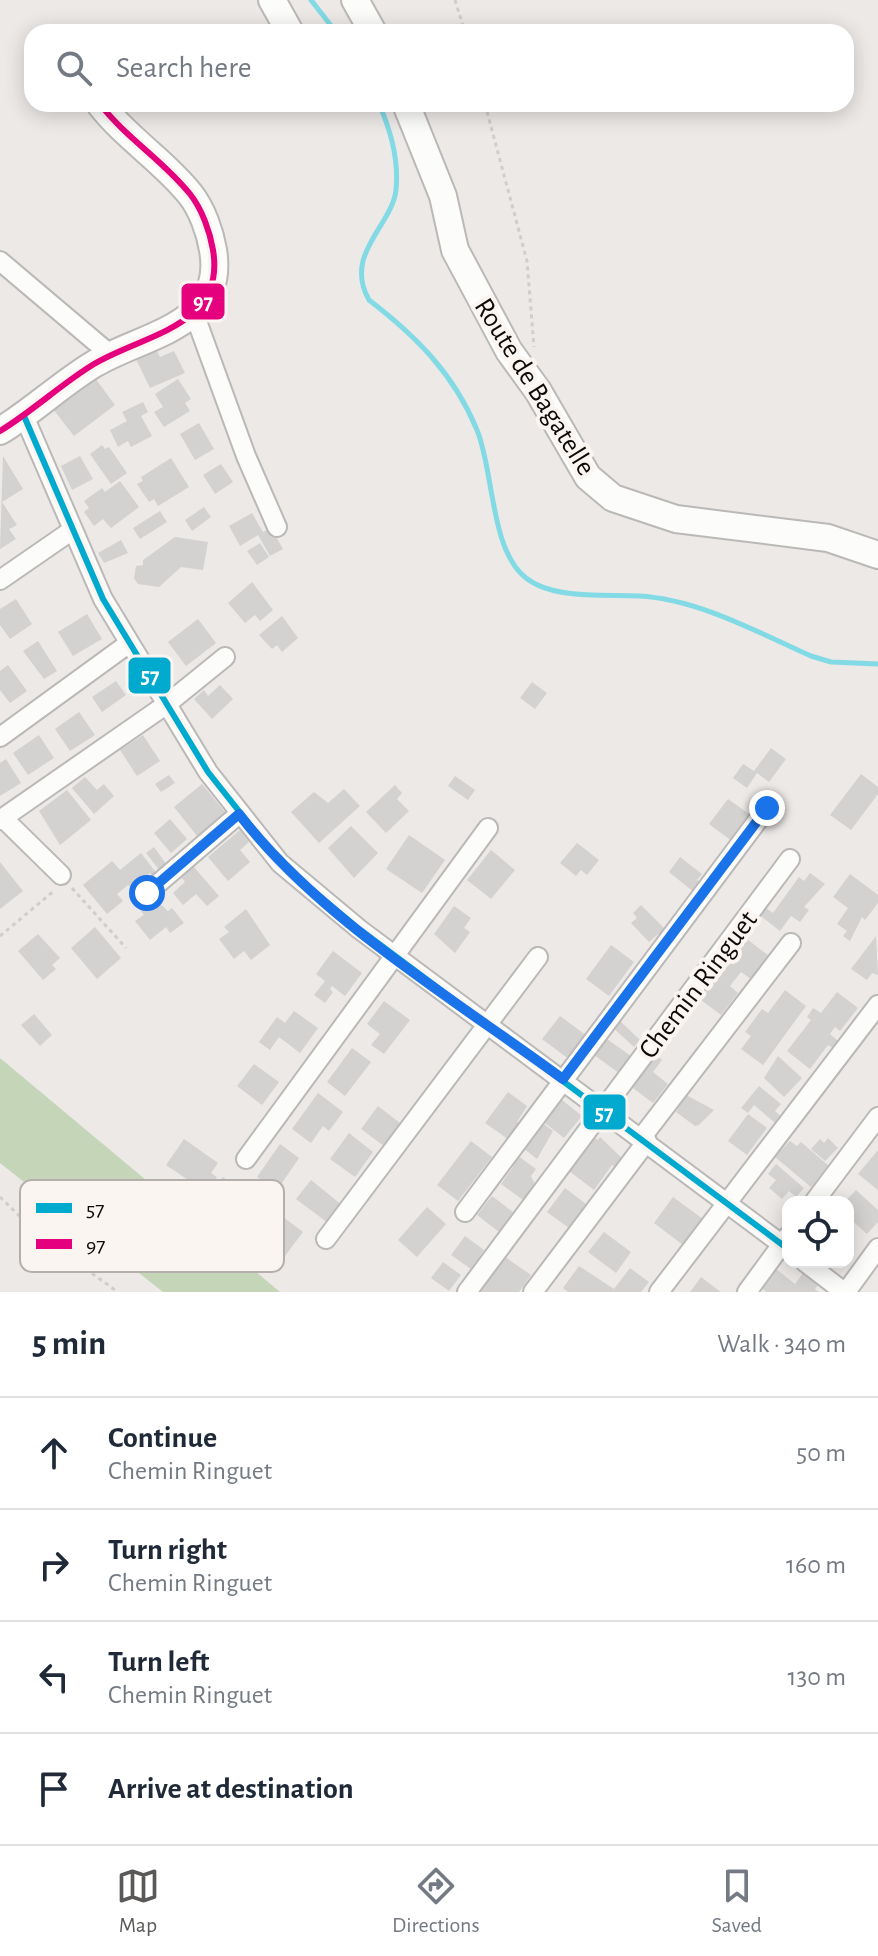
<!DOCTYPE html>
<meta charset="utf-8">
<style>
body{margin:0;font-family:"Alegreya Sans",sans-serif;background:#f6f6f7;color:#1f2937}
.controls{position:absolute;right:24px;bottom:24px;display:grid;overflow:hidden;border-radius:16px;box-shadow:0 4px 20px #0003}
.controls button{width:72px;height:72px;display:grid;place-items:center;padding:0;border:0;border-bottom:2px solid #e0e1e3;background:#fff;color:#1f2937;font:40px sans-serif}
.stop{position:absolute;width:24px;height:24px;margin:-18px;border:6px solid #1a73e8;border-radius:50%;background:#fff}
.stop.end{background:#1a73e8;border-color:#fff;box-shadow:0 2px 8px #0008}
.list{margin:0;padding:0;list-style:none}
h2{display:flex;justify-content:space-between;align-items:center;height:104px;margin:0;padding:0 32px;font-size:34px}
h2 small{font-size:26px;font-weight:400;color:#747a83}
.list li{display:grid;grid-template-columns:52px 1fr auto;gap:24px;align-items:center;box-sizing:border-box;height:112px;padding:0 32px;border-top:2px solid #e0e1e3}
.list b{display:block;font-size:30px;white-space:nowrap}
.list p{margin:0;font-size:26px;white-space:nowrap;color:#747a83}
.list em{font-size:26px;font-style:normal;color:#747a83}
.icon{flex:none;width:44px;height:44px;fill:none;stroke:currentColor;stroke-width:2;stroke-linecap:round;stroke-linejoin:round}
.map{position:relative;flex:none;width:878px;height:1292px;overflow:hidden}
.search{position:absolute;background:#fff;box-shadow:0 4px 20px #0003;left:24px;right:24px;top:24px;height:88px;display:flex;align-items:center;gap:20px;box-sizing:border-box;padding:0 28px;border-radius:24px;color:#747a83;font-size:30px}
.sheet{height:552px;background:#fff}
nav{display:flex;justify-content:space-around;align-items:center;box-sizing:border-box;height:112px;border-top:2px solid #e0e1e3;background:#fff;font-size:22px;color:#747a83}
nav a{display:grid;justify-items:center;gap:4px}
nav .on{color:#5b5957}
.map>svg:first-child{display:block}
</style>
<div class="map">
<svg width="878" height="1292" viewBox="0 0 878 1292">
<rect width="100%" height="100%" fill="#ece9e7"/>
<polygon fill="#c5d5b8" points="0,1058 280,1292 163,1292 0,1163"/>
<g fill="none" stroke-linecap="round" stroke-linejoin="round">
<g stroke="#82dae4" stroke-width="5">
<polyline points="311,0 336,32"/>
<path d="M379 104C391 131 399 160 396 190 392 226 343 254 369 300 416 336 454 374 477 430 494 471 490 550 526 578 554 600 605 594 639 596 698 599 757 632 811 656L831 662 878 664"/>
</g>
</g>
<g fill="#d4d2d1">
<polygon points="155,347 160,357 174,351 185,373 150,388 135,357"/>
<polygon points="95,378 115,405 74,436 53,409"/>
<polygon points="178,379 191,399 185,403 190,411 164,427 154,412 163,407 155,394"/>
<polygon points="143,402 148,412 141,416 152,436 131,447 128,441 118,447 110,430 127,421 122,412"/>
<polygon points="199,423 214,449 195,460 180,434"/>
<polygon points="102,445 105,449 109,447 127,473 111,484 90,454"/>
<polygon points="3,456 23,489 2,502 17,525 9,529 16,539 0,549"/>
<polygon points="80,456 93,479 72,490 61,466"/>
<polygon points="171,458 189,487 158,506 154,499 149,502 137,484 143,481 141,477"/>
<polygon points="221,464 233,482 215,494 203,475"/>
<polygon points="120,481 139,507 111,528 103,519 94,526 84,512 89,508 84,501 102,488 105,492"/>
<polygon points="204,507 211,517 192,531 185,520"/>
<polygon points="160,511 167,522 140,539 133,528"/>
<polygon points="252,513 263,532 271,528 283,549 270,556 258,535 240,546 229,526"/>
<polygon points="175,537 208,542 203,570 181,567 159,587 138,584 134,578 136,566 143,565 143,560"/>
<polygon points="121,540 128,553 104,563 98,553"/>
<polygon points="260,543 269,557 257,565 247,551"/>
<polygon points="252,582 273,610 260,621 255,615 245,623 228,603"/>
<polygon points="16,599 32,624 10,639 0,625 0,609"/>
<polygon points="87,614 102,639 73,656 58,632"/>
<polygon points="282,616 298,638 282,652 277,645 272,649 259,635"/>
<polygon points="198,619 216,643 186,666 168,642"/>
<polygon points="38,641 57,671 44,679 23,651"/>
<polygon points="8,665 27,691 10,703 0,690 0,671"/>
<polygon points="116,681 126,695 102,712 92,697"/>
<polygon points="532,682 547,693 535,709 520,698"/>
<polygon points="220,685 233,699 212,719 194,699 204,690 208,696"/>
<polygon points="79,712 95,735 70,751 55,729"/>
<polygon points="39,735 54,758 28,775 13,753"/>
<polygon points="143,735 160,761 137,776 120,750"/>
<polygon points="771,748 786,759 769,782 757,773 747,788 733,778 743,764 754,771"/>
<polygon points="6,759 21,783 0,796 0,763"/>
<polygon points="861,774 878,787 878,794 851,830 830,815"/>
<polygon points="169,775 175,783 161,792 155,784"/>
<polygon points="455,776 475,790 468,800 448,786"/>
<polygon points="85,777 97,790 104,784 114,796 94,814 72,788"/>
<polygon points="202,784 229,817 201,841 174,807"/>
<polygon points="395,785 402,793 397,799 409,811 386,833 366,812"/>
<polygon points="344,789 360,806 319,843 291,812 314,792 328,803"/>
<polygon points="67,790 91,820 60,845 39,811"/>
<polygon points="728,799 752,816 733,842 709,824"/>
<polygon points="170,819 187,839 171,853 154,833"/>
<polygon points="351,826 378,853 354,878 328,848"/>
<polygon points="240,830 249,842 240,850 250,862 228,881 208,857"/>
<polygon points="409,835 445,860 422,893 386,869"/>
<polygon points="577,843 599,860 587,875 581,870 576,876 560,863"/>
<polygon points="154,847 167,865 160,871 146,853"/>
<polygon points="491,850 515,870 491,899 467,880"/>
<polygon points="141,853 158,875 154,878 150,873 143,879 146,884 137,891 128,885 117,894 123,901 107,914 83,885 112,861 120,870"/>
<polygon points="680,857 702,874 697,880 702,884 695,893 669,872"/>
<polygon points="0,862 23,891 0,909"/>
<polygon points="193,866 219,896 207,906 196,894 183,905 173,893 185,882 181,877"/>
<polygon points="810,873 825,884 804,907 809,910 800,922 791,916 780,931 757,913 763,906 773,913 799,877 804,881"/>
<polygon points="850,874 878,895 878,903 865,920 862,917 850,941 843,936 847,931 837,924 848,908 833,897"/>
<polygon points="153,897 168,911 172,908 184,923 170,933 166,927 150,940 135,921 144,915 139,908"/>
<polygon points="641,905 668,932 662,938 658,934 649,942 631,923 637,918 633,913"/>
<polygon points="454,906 471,918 464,928 470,932 455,953 434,934"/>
<polygon points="246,909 270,945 251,960 244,951 234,959 219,939 229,932 224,927"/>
<polygon points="95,927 121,958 97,979 71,948"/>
<polygon points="38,934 60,958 52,965 56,969 43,980 18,951"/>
<polygon points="743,936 769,956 751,979 741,972 730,986 738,993 721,1015 697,997"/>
<polygon points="876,936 878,975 872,973 867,980 851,969"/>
<polygon points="611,945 634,962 609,996 586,979"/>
<polygon points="333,951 362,973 345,996 332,986 330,989 333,992 325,1003 314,995 325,981 316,974"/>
<polygon points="785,990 806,1006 763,1065 741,1049 751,1036 745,1032 762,1009 768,1013"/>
<polygon points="837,992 858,1008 840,1031 835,1027 830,1034 839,1042 834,1049 828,1045 810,1069 787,1051 811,1020 807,1017 813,1008 821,1013"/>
<polygon points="384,1001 410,1020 384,1054 371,1045 380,1034 367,1024"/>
<polygon points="294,1011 318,1028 300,1053 279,1037 270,1050 259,1042 277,1017 285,1023"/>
<polygon points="34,1014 52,1035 40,1046 21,1025"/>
<polygon points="560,1016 587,1036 570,1060 542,1039"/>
<polygon points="618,1019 640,1040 634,1047 611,1026"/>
<polygon points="607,1039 631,1056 619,1073 594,1055"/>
<polygon points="352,1048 371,1062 345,1096 327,1082"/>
<polygon points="653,1052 662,1060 653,1072 668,1084 653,1103 629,1085"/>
<polygon points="778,1056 802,1078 784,1097 764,1078"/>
<polygon points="254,1064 279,1082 262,1105 237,1086"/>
<polygon points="759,1086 781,1104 775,1111 781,1116 775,1123 754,1105 748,1113 741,1108"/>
<polygon points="508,1092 527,1106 517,1122 524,1126 512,1142 485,1123"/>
<polygon points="318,1093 343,1112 329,1131 323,1126 311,1143 292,1129"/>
<polygon points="686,1095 714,1110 699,1125 695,1126 676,1112"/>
<polygon points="557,1096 582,1116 564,1138 540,1119"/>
<polygon points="378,1106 400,1123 384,1146 361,1129"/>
<polygon points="748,1114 767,1128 747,1155 728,1141"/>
<polygon points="539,1120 553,1131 537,1159 519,1145"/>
<polygon points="349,1133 373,1152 355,1177 330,1159"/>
<polygon points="591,1135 598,1140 600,1137 625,1161 619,1170 612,1165 594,1190 565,1168"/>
<polygon points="828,1138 838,1148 825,1161 811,1149 820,1139 824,1143"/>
<polygon points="184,1139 218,1163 211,1173 217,1177 211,1186 205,1182 200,1188 166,1165"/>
<polygon points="471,1141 492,1157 458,1201 437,1185"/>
<polygon points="790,1141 797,1146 801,1142 829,1166 811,1187 775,1157"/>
<polygon points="280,1144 299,1158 277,1190 257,1177"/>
<polygon points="878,1150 878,1190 858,1174"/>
<polygon points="514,1153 536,1169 531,1176 535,1184 523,1200 501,1184 513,1167 507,1162"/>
<polygon points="776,1164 804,1188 796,1197 789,1191 782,1199 769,1188 776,1180 768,1174"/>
<polygon points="223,1177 260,1205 237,1236 200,1208"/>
<polygon points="311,1180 342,1205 328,1223 296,1199"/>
<polygon points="565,1188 586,1204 569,1228 547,1212"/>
<polygon points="856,1190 878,1210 878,1222 867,1234 848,1217 848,1202 845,1202"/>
<polygon points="492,1196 513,1212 499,1232 477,1215"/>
<polygon points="673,1197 707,1222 677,1263 672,1259 683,1245 654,1223"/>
<polygon points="427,1207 446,1224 417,1257 398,1240"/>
<polygon points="283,1217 303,1232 282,1260 275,1254 271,1259 259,1249"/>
<polygon points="604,1232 631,1252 616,1273 588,1252"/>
<polygon points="465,1236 484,1250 471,1269 451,1255"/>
<polygon points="501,1254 531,1275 519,1292 473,1292"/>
<polygon points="443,1262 461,1275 449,1291 431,1278"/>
<polygon points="579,1266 614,1289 630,1268 649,1282 641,1292 568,1292 563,1288"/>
<polygon points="775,1268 795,1284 803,1273 818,1285 815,1289 819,1292 766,1292 760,1287"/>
<polygon points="701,1277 721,1292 690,1292"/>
</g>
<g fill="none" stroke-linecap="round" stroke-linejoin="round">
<defs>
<g id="minor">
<polyline points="0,261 111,355"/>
<polyline points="194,313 246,456 277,527"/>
<polyline points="24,416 103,599 208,772 280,863 359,929 788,1249"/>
<polyline points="0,580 71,531"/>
<polyline points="0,737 128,644"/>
<polyline points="3,818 61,875"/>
<polyline points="0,820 167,704 225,657"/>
<polyline points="147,893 239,814"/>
<polyline points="642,1137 791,943"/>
<polyline points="246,1159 488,828"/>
<polyline points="814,1202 878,1117"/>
<polyline points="465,1212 767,808"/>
<polyline points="326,1239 538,957"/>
<polyline points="805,1262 844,1292"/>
<polyline points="467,1292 790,859"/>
<polyline points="533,1292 647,1141"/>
<polyline points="659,1292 878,1005"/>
<polyline points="747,1292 788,1236"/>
<polyline points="846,1292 878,1248"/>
</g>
<g id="secondary">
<polyline points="272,0 290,32"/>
<polyline points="355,0 373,32"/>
<polyline points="406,104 443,196 455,250 509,351 538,391 588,477 613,498 676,519 828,538 878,555"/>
<path d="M0 431C33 411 61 384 94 364 144 334 226 327 213 250 210 232 202 209 190 194 164 161 126 138 100 104"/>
</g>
</defs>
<use href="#minor" stroke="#bbb9b8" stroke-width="22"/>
<use href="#secondary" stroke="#bbb9b8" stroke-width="30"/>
<g stroke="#cecece" stroke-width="3" stroke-dasharray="4 4" stroke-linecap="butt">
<polyline points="455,0 465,32"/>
<polyline points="485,104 527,261 534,347"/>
<polyline points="72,888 126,948"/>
<polyline points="0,936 55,890"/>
<polyline points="0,1197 42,1238 118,1292"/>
</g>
<use href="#minor" stroke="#fcfcfb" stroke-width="18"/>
<use href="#secondary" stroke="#fcfcfb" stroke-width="26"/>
<defs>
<polyline id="bus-1" points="24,416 103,599 208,772 280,863 359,929 788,1249"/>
<path id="bus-2" d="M0 431C33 411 61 384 94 364 144 334 226 327 213 250 210 232 202 209 190 194 164 161 126 138 100 104"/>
</defs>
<use href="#bus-1" stroke="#fbf5f2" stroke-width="12"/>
<use href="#bus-2" stroke="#fbf5f2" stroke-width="12"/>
<use href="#bus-1" stroke="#00a9ce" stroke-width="6"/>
<use href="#bus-2" stroke="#e5007d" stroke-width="6"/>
</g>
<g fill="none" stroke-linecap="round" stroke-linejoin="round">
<path stroke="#1a73e8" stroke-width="10" d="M147 893 239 814C319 919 457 1001 563 1079L767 808"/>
</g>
<g text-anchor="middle" stroke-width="8" stroke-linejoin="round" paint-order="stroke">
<g font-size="28" fill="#0d0b0a" stroke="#fbf5f2">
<text transform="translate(536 386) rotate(58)" y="10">Route de Bagatelle</text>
<text transform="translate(697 984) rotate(-53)" y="10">Chemin Ringuet</text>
</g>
</g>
<rect x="20" y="1180" width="264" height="92" rx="12" fill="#fbf5f2" stroke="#b4afac" stroke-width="2"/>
<rect x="36" y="1203" width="36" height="10" fill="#00a9ce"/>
<rect x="36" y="1239" width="36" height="10" fill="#e5007d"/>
<g font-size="22" fill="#0d0b0a">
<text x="86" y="1216">57</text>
<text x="86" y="1252">97</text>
</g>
<g stroke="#fbf5f2" stroke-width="3">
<rect x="180" y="282" width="46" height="39" rx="8" fill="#e5007d"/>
<rect x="127" y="656" width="45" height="39" rx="8" fill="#00a9ce"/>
<rect x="582" y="1093" width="45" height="38" rx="8" fill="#00a9ce"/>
</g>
<g font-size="22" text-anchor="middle" font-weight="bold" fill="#fff">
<text x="203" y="309">97</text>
<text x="150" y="683">57</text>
<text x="604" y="1120">57</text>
</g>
</svg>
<div class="controls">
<button><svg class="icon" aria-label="locate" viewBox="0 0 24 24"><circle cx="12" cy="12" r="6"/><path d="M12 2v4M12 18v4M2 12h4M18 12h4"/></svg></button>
</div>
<div class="stop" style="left:147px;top:893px"></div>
<div class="stop end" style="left:767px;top:808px"></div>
<div class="search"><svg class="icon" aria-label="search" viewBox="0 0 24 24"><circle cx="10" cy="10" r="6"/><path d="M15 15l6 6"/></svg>Search here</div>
</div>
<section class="sheet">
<h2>5 min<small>Walk · 340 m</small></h2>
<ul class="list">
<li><svg class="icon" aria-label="ahead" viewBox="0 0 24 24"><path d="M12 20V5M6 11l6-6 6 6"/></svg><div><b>Continue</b><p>Chemin Ringuet</p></div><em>50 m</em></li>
<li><svg class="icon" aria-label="right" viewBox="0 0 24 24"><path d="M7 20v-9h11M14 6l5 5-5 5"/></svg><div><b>Turn right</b><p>Chemin Ringuet</p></div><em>160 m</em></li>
<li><svg class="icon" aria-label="left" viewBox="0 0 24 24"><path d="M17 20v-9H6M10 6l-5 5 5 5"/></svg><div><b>Turn left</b><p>Chemin Ringuet</p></div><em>130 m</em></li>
<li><svg class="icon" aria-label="arrive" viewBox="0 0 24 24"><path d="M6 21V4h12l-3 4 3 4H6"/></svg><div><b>Arrive at destination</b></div></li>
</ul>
</section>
<nav>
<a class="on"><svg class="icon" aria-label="map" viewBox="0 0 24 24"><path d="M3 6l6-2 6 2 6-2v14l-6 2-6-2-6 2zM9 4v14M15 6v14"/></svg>Map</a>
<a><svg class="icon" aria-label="directions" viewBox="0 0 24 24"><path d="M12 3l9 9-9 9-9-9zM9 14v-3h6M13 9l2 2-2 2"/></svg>Directions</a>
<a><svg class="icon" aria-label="saved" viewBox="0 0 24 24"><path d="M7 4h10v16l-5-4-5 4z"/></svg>Saved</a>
</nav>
